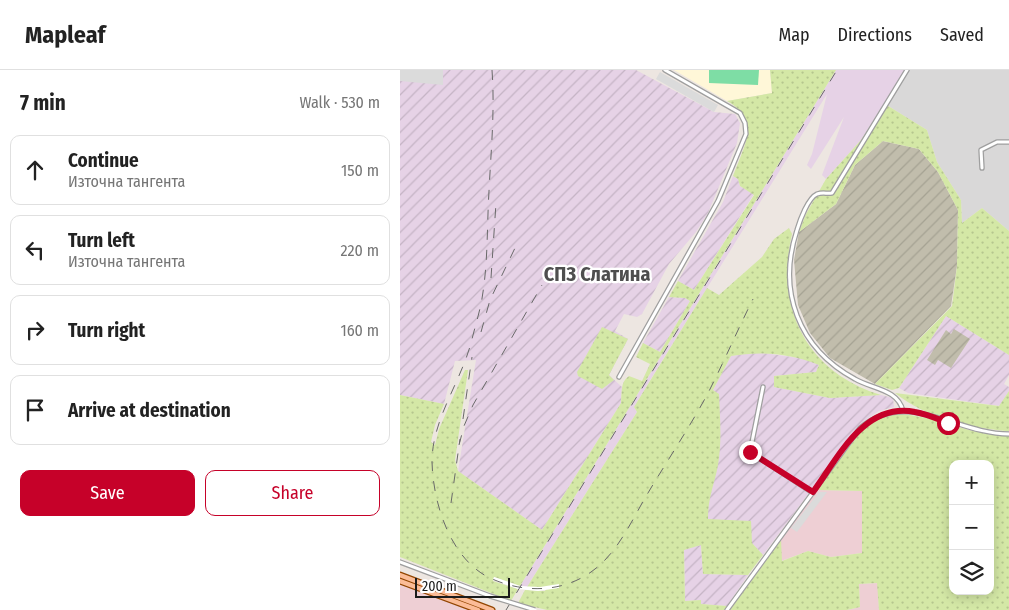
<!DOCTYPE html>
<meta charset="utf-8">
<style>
body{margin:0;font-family:"Fira Sans Condensed",sans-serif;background:#f6f6f6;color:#222}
.controls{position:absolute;right:15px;bottom:15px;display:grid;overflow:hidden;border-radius:10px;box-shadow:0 2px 12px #0003}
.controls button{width:45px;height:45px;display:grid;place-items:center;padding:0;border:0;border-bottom:1px solid #e0e0e0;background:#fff;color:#222;font:25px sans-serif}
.scale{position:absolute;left:15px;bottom:12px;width:95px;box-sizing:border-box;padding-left:5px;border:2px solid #1b1b1b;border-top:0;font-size:14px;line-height:18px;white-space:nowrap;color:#1b1b1b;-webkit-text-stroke:4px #fff;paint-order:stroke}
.stop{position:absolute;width:15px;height:15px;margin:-11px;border:4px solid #c60129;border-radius:50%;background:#fff}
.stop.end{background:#c60129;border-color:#fff;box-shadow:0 1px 5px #0008}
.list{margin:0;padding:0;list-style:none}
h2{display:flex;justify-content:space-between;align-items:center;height:65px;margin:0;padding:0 20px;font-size:21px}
h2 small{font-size:16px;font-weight:400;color:#767676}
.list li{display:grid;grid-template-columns:32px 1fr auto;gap:15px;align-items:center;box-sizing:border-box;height:70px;margin:0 10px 10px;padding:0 10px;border:1px solid #e0e0e0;border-radius:10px}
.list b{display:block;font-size:19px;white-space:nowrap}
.list p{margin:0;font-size:16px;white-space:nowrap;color:#767676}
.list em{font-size:16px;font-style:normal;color:#767676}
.actions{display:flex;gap:10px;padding:15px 20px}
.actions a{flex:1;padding:11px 0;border:1px solid #c60129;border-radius:10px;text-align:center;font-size:18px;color:#c60129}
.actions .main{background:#c60129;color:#fff}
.icon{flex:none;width:28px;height:28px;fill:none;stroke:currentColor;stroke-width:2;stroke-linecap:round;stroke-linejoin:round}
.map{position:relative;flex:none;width:609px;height:540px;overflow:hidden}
header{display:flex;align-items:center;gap:30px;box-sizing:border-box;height:70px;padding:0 25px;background:#fff;border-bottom:1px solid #e0e0e0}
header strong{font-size:24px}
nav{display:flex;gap:28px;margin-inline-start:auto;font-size:18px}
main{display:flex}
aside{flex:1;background:#fff}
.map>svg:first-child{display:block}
</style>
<header>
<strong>Mapleaf</strong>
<nav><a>Map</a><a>Directions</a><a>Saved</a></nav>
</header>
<main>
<aside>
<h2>7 min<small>Walk · 530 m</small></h2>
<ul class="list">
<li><svg class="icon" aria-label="ahead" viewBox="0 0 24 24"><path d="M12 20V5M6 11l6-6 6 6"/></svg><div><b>Continue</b><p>Източна тангента</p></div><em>150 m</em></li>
<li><svg class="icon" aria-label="left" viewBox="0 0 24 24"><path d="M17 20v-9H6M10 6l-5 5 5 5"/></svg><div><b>Turn left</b><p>Източна тангента</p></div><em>220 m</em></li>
<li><svg class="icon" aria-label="right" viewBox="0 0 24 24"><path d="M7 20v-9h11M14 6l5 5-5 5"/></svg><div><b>Turn right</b></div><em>160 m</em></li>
<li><svg class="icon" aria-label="arrive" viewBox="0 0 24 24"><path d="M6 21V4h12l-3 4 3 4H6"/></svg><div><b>Arrive at destination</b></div></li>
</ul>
<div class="actions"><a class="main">Save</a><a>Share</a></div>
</aside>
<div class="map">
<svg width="609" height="540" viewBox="0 0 609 540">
<defs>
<pattern id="industrial-furrows" width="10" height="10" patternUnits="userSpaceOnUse" patternTransform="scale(1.25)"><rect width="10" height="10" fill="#e6d2e6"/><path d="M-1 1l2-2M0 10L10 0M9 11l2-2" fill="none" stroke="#c5b4c5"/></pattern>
<pattern id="construction-furrows" width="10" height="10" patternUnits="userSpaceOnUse" patternTransform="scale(1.25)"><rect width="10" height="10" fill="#c1bdac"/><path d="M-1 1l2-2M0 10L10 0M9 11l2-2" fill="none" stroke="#a5a293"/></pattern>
<pattern id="grass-dots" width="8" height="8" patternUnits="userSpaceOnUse" patternTransform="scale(1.25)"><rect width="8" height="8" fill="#d4e8a6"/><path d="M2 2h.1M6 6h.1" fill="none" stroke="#b5c68e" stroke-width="1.8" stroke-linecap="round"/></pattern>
</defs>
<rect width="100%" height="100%" fill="#ede6e1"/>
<polygon fill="#d9d8d8" points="505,0 609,0 609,161 582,138 562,153 561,130 537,92 527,60 485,34"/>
<g fill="#eecfd4">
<polygon points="417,420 462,421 462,483 431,487 408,481 381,491 381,470"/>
<polygon points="0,513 48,531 71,540 0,540"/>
<polygon points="478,513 479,540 447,540 460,537 459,514"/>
</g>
<g fill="url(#industrial-furrows)">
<polygon points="0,0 236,0 314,42 335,44 340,53 337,73 308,143 296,162 269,194 242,244 237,247 224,244 215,261 228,269 209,305 222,317 221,333 142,460 58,401 76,290 55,291 44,334 0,325"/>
<polygon points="333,106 338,109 340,116 354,124 294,220 278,211 323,132"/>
<polygon points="269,227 285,228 290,231 260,282 243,273"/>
<polygon points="546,246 609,285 609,305 604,314 609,317 609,321 600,336 508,323 499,318"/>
<polygon points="356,282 406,289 419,295 416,302 374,306 374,317 430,328 481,325 493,328 494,337 479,341 461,353 363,485 352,473 308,450 308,428 318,393 313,320 331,286"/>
<polygon points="301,475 303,504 348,505 327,536 301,534 300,530 285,531 284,479"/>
</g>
<polygon fill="#fff7d8" points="274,0 370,0 372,23 327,31"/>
<polygon fill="#e6d2e6" points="436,0 505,0 461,70 426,109 422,105 444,47 411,99 407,95 412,84 427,24 257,299 234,337 237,342 127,517 120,516"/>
<g fill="url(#construction-furrows)">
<polygon points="483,71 519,79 538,102 558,140 557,196 551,236 475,314 430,288 410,263 398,235 394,190 399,162 436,134 455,95"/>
<polygon points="554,259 570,269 551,298 538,290 535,295 527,290 546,260 551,264"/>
</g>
<g fill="url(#grass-dots)" fill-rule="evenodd">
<path d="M370 0H436L120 516 94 507 93 511 118 519 111 531 0 487V325L44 334 35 355 31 372 35 375 39 359 65 300H68L55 390 58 401 142 460 221 333C222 323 220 312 229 306L242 311 250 294 236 287 243 273 260 282 290 231 285 228 269 227 278 211 294 220 354 125 340 116 338 109 333 106C344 75 362 51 327 31L372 23Z"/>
<polygon points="485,34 527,60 537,92 561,130 562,153 582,138 609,161 609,285 546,246 499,318 492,320 475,314 552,236 557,196 558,140 538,102 519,79 483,71 455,95 436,134 399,162 406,144 426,109 461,70"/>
<path d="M389 158 392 164C375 238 406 302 481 325L430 328 374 317V306L416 302 419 295C390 283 361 281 331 286L313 320 319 324C320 347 322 372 318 395 314 416 308 427 308 449L351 451 352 473 363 485 348 505 303 504 301 475 284 480 285 531 301 530V534L327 536 324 540H147L118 533 125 520 145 521 147 517H127L237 342 234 337 307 218 319 225 362 187 374 169Z"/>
<polygon points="202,257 228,269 209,305 214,310 202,319 178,306 177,302"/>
<path d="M609 321V361H606C566 357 527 348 495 323L599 336Z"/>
<path d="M497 344C535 345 570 366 609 366V540H479L477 513 459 514 460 537 447 540H330L381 470 382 491 408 481 431 487 462 483V421L417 420 462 360 480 348ZM553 394H590V521H553Z"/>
</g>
<polygon fill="#7edda5" points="309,0 359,0 358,15 309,13"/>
<g fill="#dbdbdb">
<polygon points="0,0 43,0 43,15 0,11"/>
<polygon points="260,2 318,35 314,42 256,9"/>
<polygon points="419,422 427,422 397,462 391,458"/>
</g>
<polygon fill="#fff" points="94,507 120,516 140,517 159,514 159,518 138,521 118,519 93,510"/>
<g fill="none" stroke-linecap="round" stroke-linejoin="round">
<defs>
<g id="minor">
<polyline points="582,98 581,80 597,72 609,72"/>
<polyline points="219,307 318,131 346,64 345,53 340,43 265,0"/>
<polyline points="363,317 350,382 413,423"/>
<path d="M503 341C498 319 472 319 455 309 398 278 377 221 397 160 400 150 408 128 417 124 423 122 427 124 432 123L507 0"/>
<polyline points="0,492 90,526"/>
<path d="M327 540 460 358C507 318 556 364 609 364"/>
</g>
<g id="major">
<polyline points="0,505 92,540"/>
<polyline points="0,511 78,540"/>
</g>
</defs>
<use href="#minor" stroke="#9f9f9f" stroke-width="5.5"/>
<use href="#major" stroke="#924501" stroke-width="7"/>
<use href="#minor" stroke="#fff" stroke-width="3"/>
<use href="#major" stroke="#fbbc97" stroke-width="4.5"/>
<g stroke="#696969" stroke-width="1" stroke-dasharray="10 10" stroke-linecap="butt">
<path d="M92 0C95 40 91 80 89 121 87 154 88 189 83 222 81 238 76 253 72 269 62 311 32 348 32 392 33 432 49 485 86 506 119 523 160 524 191 502 216 485 230 454 245 428 265 394 288 360 307 325 323 294 337 261 353 229"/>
<polyline points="91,208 96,133"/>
<polyline points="81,262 90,230 115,178"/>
<polyline points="63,349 72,287"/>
<polyline points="59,375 64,356 73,335 142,215"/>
<polyline points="51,433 60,369"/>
<polyline points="106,540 437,0"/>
</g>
<defs>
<polyline id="minor-bridge" points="90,526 135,540"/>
</defs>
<use href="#minor-bridge" stroke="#9f9f9f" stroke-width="5.5" stroke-linecap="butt"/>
<use href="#minor-bridge" stroke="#fff" stroke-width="3"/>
</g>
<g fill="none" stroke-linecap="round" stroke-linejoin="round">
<path stroke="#c60129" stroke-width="6" d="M350 382 413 422C438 388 464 332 515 342 527 344 538 349 548 353"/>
</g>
<g text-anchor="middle" stroke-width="4.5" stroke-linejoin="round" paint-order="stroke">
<g font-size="20" font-weight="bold" fill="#4e4e4e" stroke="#fff">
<text x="197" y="211">СПЗ Слатина</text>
</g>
</g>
</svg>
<div class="controls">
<button>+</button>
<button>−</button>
<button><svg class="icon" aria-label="layers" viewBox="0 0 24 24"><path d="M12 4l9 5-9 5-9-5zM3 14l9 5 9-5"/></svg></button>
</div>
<div class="scale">200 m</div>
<div class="stop" style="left:548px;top:353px"></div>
<div class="stop end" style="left:350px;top:382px"></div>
</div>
</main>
